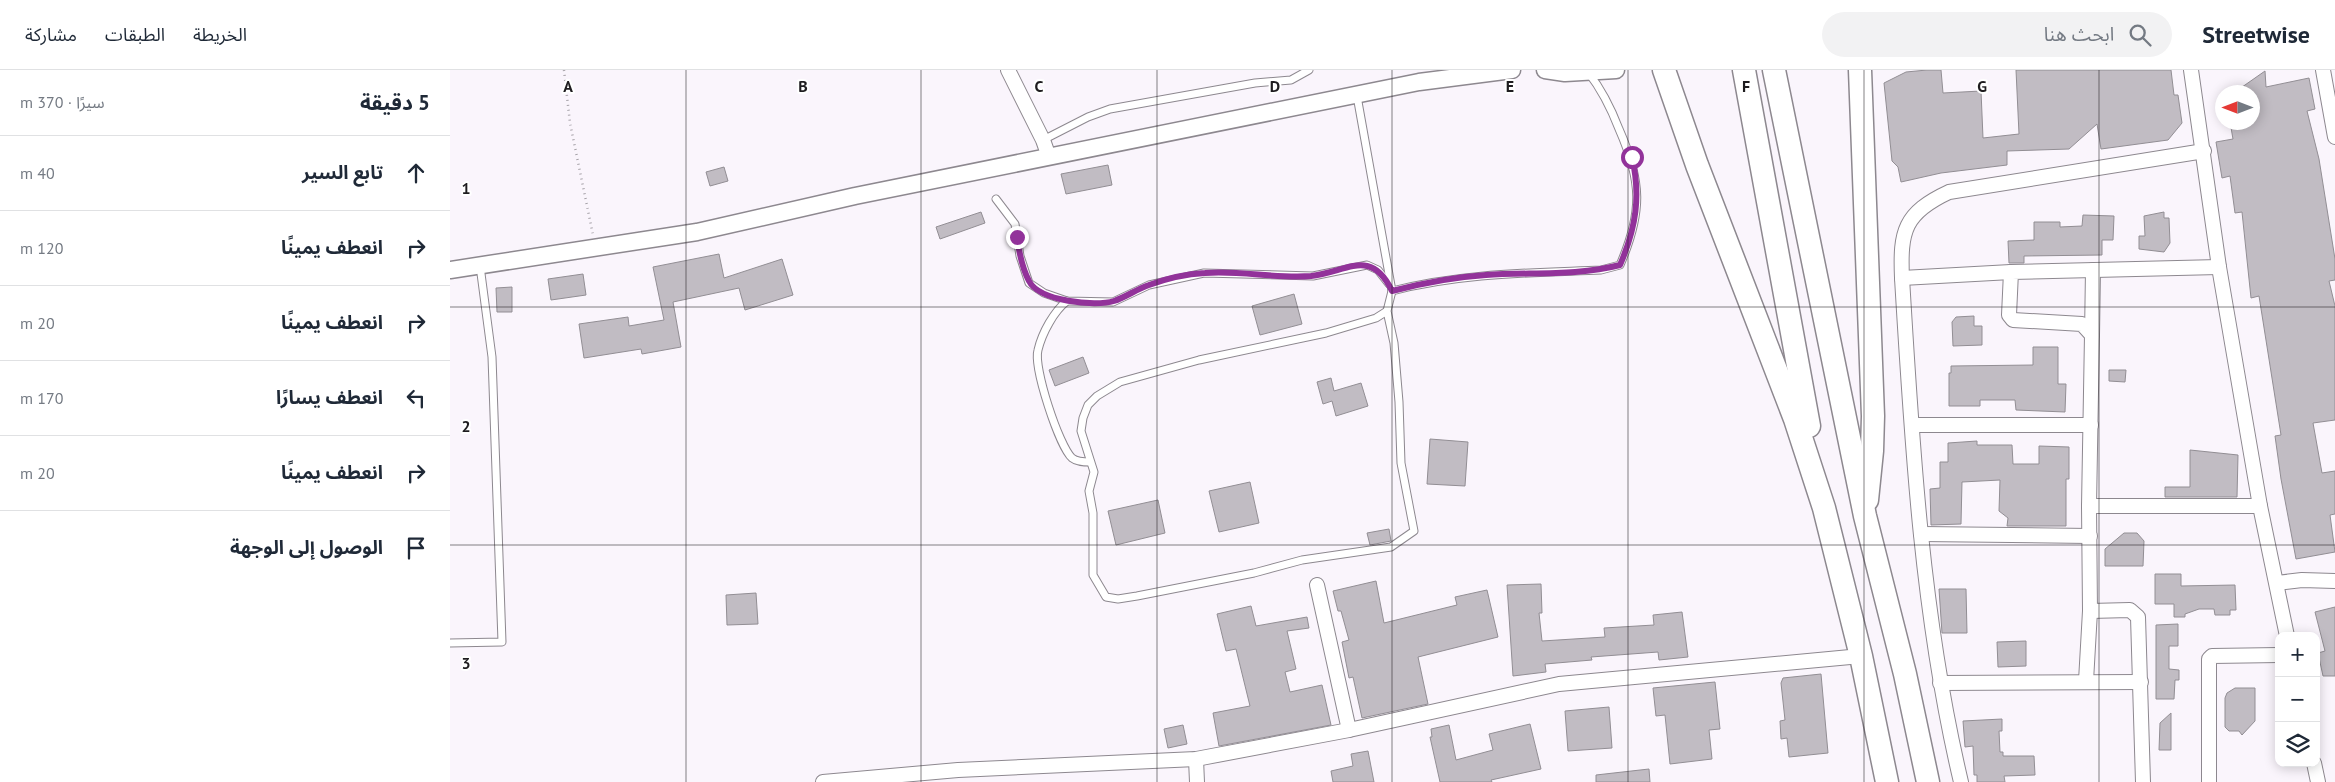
<!DOCTYPE html>
<html lang="ar">
<meta charset="utf-8">
<style>
body{margin:0;font-family:"PT Sans","Noto Sans Arabic",sans-serif;background:#f2f2f3;color:#1f2937;direction:rtl}
.controls{position:absolute;right:15px;bottom:15px;display:grid;overflow:hidden;border-radius:10px;box-shadow:0 2px 12px #0003}
.controls button{width:45px;height:45px;display:grid;place-items:center;padding:0;border:0;border-bottom:1px solid #e0e1e3;background:#fff;color:#1f2937;font:25px sans-serif}
.compass{position:absolute;left:1765px;top:15px;width:45px;height:45px;border-radius:50%;background:#fff;box-shadow:0 2px 12px #0003;rotate:270deg}
.stop{position:absolute;width:15px;height:15px;margin:-11px;border:4px solid #92329a;border-radius:50%;background:#fff}
.stop.end{background:#92329a;border-color:#fff;box-shadow:0 1px 5px #0008}
.list{margin:0;padding:0;list-style:none}
h2{display:flex;justify-content:space-between;align-items:center;height:65px;margin:0;padding:0 20px;font-size:21px}
h2 small{font-size:16px;font-weight:400;color:#747a83}
.list li{display:grid;grid-template-columns:32px 1fr auto;gap:15px;align-items:center;box-sizing:border-box;height:75px;padding:0 20px;border-top:1px solid #e0e1e3}
.list b{display:block;font-size:19px;white-space:nowrap}
.list em{font-size:16px;font-style:normal;color:#747a83}
.icon{flex:none;width:28px;height:28px;fill:none;stroke:currentColor;stroke-width:2;stroke-linecap:round;stroke-linejoin:round}
.map{position:relative;flex:none;width:1885px;height:712px;overflow:hidden;direction:ltr}
header{display:flex;align-items:center;gap:30px;box-sizing:border-box;height:70px;padding:0 25px;background:#fff;border-bottom:1px solid #e0e1e3}
header strong{font-size:24px}
nav{display:flex;gap:28px;margin-inline-start:auto;font-size:18px}
.search{width:350px;height:45px;background:#f2f2f3;display:flex;align-items:center;gap:12px;box-sizing:border-box;padding:0 18px;border-radius:28px;color:#747a83;font-size:19px}
main{display:flex}
aside{flex:1;background:#fff}
.map>svg:first-child{display:block}
</style>
<header>
<strong>Streetwise</strong>
<div class="search"><svg class="icon" aria-label="search" viewBox="0 0 24 24"><circle cx="10" cy="10" r="6"/><path d="M15 15l6 6"/></svg>ابحث هنا</div>
<nav><a>الخريطة</a><a>الطبقات</a><a>مشاركة</a></nav>
</header>
<main>
<div class="map">
<svg width="1885" height="712" viewBox="0 0 1885 712">
<rect width="100%" height="100%" fill="#faf5fc"/>
<g fill="#c1bcc3" stroke="#928e94">
<polygon points="1477,0 1491,0 1493,23 1531,21 1533,68 1569,64 1566,0 1721,0 1724,25 1728,25 1732,53 1718,70 1651,79 1647,54 1619,79 1557,81 1557,95 1491,103 1451,112 1448,97 1442,91 1434,13 1456,2"/>
<polygon points="1815,1 1816,17 1859,8 1865,39 1857,41 1869,89 1885,189 1885,210 1879,211 1885,236 1885,350 1863,353 1872,403 1885,401 1885,444 1880,445 1885,482 1846,489 1831,409 1825,366 1831,365 1809,226 1801,228 1792,142 1785,143 1780,106 1772,108 1766,72 1783,69 1780,52 1802,52 1802,22 1785,22"/>
<polygon points="658,95 662,115 616,124 611,104"/>
<polygon points="274,97 278,111 260,116 256,102"/>
<polygon points="531,142 535,153 490,169 486,157"/>
<polygon points="1714,142 1714,148 1719,148 1720,173 1714,182 1689,179 1689,166 1695,166 1694,146"/>
<polygon points="1633,145 1664,146 1663,170 1652,170 1652,185 1574,186 1574,193 1559,193 1558,171 1584,170 1584,152 1610,152 1610,157 1632,156"/>
<polygon points="269,184 274,208 332,189 343,225 295,240 289,218 223,232 231,277 192,284 191,279 134,288 129,254 178,247 179,256 214,250 203,197"/>
<polygon points="133,204 136,225 101,230 98,209"/>
<polygon points="62,217 62,242 47,242 46,218"/>
<polygon points="844,224 852,254 810,265 802,236"/>
<polygon points="1524,246 1524,256 1532,256 1532,275 1503,276 1502,252 1506,247"/>
<polygon points="1583,277 1608,277 1608,314 1616,314 1615,342 1566,340 1565,330 1530,330 1530,336 1499,336 1499,303 1501,303 1501,296 1583,295"/>
<polygon points="633,287 639,303 605,316 599,300"/>
<polygon points="1659,300 1676,300 1675,312 1659,311"/>
<polygon points="881,308 884,321 911,313 918,336 886,346 882,331 873,334 867,312"/>
<polygon points="980,369 1018,372 1015,416 977,414"/>
<polygon points="1527,371 1527,375 1562,375 1563,394 1589,394 1589,376 1619,377 1619,409 1616,409 1616,456 1557,456 1558,448 1549,441 1550,410 1512,412 1511,454 1481,455 1480,419 1490,418 1490,392 1498,392 1498,373"/>
<polygon points="1740,380 1788,385 1787,427 1715,427 1715,417 1740,417"/>
<polygon points="800,412 809,453 769,462 759,421"/>
<polygon points="708,430 715,463 666,475 658,441"/>
<polygon points="939,459 941,471 920,475 917,463"/>
<polygon points="1674,463 1687,463 1694,471 1693,496 1655,496 1655,479"/>
<polygon points="1705,504 1731,504 1731,516 1785,515 1786,540 1780,540 1780,545 1765,545 1764,539 1749,539 1735,544 1735,547 1724,547 1724,534 1705,534"/>
<polygon points="926,511 934,553 1007,535 1005,527 1037,520 1048,567 968,587 978,634 912,648 903,607 899,608 892,572 899,570 891,541 888,541 883,521"/>
<polygon points="1091,514 1092,543 1089,543 1092,571 1155,567 1154,558 1204,555 1203,545 1232,542 1238,587 1209,590 1208,582 1141,587 1142,590 1095,594 1096,602 1063,606 1057,515"/>
<polygon points="1489,519 1516,519 1517,563 1492,563"/>
<polygon points="306,523 308,554 277,555 276,525"/>
<polygon points="801,536 806,556 857,547 859,558 837,561 846,599 835,602 840,622 872,615 881,655 769,676 763,643 800,636 786,579 776,581 767,544"/>
<polygon points="1885,537 1885,606 1873,606 1868,583 1875,581 1865,542"/>
<polygon points="1728,554 1728,576 1719,576 1719,599 1729,600 1729,610 1725,610 1724,629 1706,629 1706,555"/>
<polygon points="1576,571 1576,596 1548,597 1547,572"/>
<polygon points="1371,604 1378,683 1339,687 1337,668 1331,669 1330,651 1335,650 1331,613 1333,608"/>
<polygon points="1265,612 1270,659 1259,660 1262,689 1220,694 1215,645 1206,646 1203,618"/>
<polygon points="1785,618 1805,618 1805,651 1792,665 1789,661 1779,661 1775,657 1775,628 1777,623"/>
<polygon points="1159,637 1162,678 1118,681 1115,641"/>
<polygon points="1721,643 1721,680 1709,680 1710,653"/>
<polygon points="1552,649 1552,661 1549,661 1550,682 1553,682 1553,686 1584,686 1585,705 1554,706 1555,712 1527,712 1527,705 1524,705 1523,676 1515,677 1513,651"/>
<polygon points="1080,654 1091,699 1041,710 1042,712 990,712 980,667 982,667 981,659 999,655 1006,690 1043,680 1039,664"/>
<polygon points="733,655 737,674 718,678 714,659"/>
<polygon points="918,681 924,712 883,712 881,701 903,696 901,684"/>
<polygon points="1199,699 1200,712 1146,712 1146,705"/>
</g>
<g fill="none" stroke-linecap="round" stroke-linejoin="round">
<defs>
<g id="service">
<polyline points="907,26 942,221 937,241 926,248 876,263 749,290 670,312 647,326 638,335 633,348 631,361 644,402 639,421 643,443 643,505 656,527 668,529 687,526 804,503 852,490 941,477 964,461 951,393 949,332 944,273 937,241"/>
<polyline points="593,70 638,47 660,39 805,13 841,10 859,0"/>
<polyline points="546,129 565,154 570,186 579,213 594,223 617,231 663,232 699,215 754,203 863,206 917,195 928,200 939,214"/>
<path d="M942 221C1011 203 1081 203 1151 200L1170 195C1193 142 1192 111 1169 59 1161 38 1152 20 1138 2"/>
<path d="M617 231C604 241 592 263 588 280 583 297 609 376 622 388 627 392 634 392 640 392"/>
<polyline points="0,573 52,572 42,287 30,196"/>
</g>
<g id="minor">
<polyline points="558,0 593,70 599,87"/>
<polyline points="1741,0 1769,197 1810,436 1837,566"/>
<polyline points="1873,0 1885,67"/>
<polyline points="1452,208 1561,202"/>
<polyline points="1642,265 1643,200"/>
<polyline points="1463,355 1641,355"/>
<polyline points="1639,436 1810,436"/>
<polyline points="1471,464 1640,466"/>
<polyline points="1827,513 1852,510 1885,511"/>
<polyline points="867,515 899,660"/>
<polyline points="1640,541 1680,540 1688,547 1693,712"/>
<polyline points="1636,611 1640,541 1639,436 1642,265 1632,254 1563,250 1559,245 1561,202 1769,197"/>
<polyline points="1490,613 1691,612"/>
<polyline points="746,689 747,712"/>
<polyline points="1864,693 1868,712"/>
<polyline points="373,712 508,700 746,689 899,660 1109,614 1411,586"/>
<path d="M1511 712C1472 548 1462 376 1452 208 1450 161 1454 143 1499 122L1754 81"/>
<polyline points="1759,712 1759,589 1762,586 1829,585"/>
</g>
<g id="tertiary">
<polyline points="1095,0 1115,3 1166,0"/>
<polyline points="0,200 247,162 405,126 969,12 1062,0"/>
</g>
<g id="trunk">
<polyline points="1214,0 1247,95 1345,349 1374,438 1411,586 1437,712"/>
<polyline points="1294,0 1359,356"/>
<polyline points="1324,0 1415,446 1455,604 1478,712"/>
<polyline points="1410,0 1423,346 1422,381 1417,430"/>
</g>
</defs>
<use href="#service" stroke="#8d888f" stroke-width="9"/>
<use href="#minor" stroke="#8d888f" stroke-width="16"/>
<use href="#tertiary" stroke="#8d888f" stroke-width="19"/>
<use href="#trunk" stroke="#8d888f" stroke-width="25"/>
<polyline stroke="#a8a4aa" stroke-width="2.5" stroke-dasharray="1 4" stroke-linecap="butt" points="114,0 120,53 143,165"/>
<use href="#service" stroke="#fff" stroke-width="7"/>
<use href="#minor" stroke="#fff" stroke-width="14"/>
<use href="#tertiary" stroke="#fff" stroke-width="16"/>
<use href="#trunk" stroke="#fff" stroke-width="22"/>
</g>
<g fill="none" stroke-linecap="round" stroke-linejoin="round">
<path stroke="#92329a" stroke-width="6" d="M567 167C569 182 572 198 579 211 589 231 645 237 664 231 676 227 687 219 699 215 715 209 737 204 755 203 790 200 826 209 861 206 897 202 921 177 942 221 973 213 1004 207 1036 205 1081 202 1127 206 1170 195 1186 158 1191 126 1182 87"/>
</g>
<path fill="none" stroke="#1e1c1f" stroke-width="1" stroke-opacity="0.55" d="M236 0V712M471 0V712M707 0V712M942 0V712M1178 0V712M1414 0V712M1649 0V712M0 237H1885M0 475H1885"/>
<g font-size="16" text-anchor="middle" font-weight="bold" fill="#1e1c1f" stroke="#fff" stroke-width="4" stroke-linejoin="round" paint-order="stroke">
<text x="118" y="22">A</text>
<text x="353" y="22">B</text>
<text x="589" y="22">C</text>
<text x="825" y="22">D</text>
<text x="1060" y="22">E</text>
<text x="1296" y="22">F</text>
<text x="1532" y="22">G</text>
<text x="16" y="124">1</text>
<text x="16" y="362">2</text>
<text x="16" y="599">3</text>
</g>
</svg>
<div class="controls">
<button>+</button>
<button>−</button>
<button><svg class="icon" aria-label="layers" viewBox="0 0 24 24"><path d="M12 4l9 5-9 5-9-5zM3 14l9 5 9-5"/></svg></button>
</div>
<svg class="compass" viewBox="-18 -18 36 36"><path d="M0-13l5 13h-10z" fill="#e53935"/><path d="M0 13l5-13h-10z" fill="#747a83"/></svg>
<div class="stop" style="left:1182px;top:87px"></div>
<div class="stop end" style="left:567px;top:167px"></div>
</div>
<aside>
<h2>5 دقيقة<small>سيرًا · 370 m</small></h2>
<ul class="list">
<li><svg class="icon" aria-label="ahead" viewBox="0 0 24 24"><path d="M12 20V5M6 11l6-6 6 6"/></svg><div><b>تابع السير</b></div><em>40 m</em></li>
<li><svg class="icon" aria-label="right" viewBox="0 0 24 24"><path d="M7 20v-9h11M14 6l5 5-5 5"/></svg><div><b>انعطف يمينًا</b></div><em>120 m</em></li>
<li><svg class="icon" aria-label="right" viewBox="0 0 24 24"><path d="M7 20v-9h11M14 6l5 5-5 5"/></svg><div><b>انعطف يمينًا</b></div><em>20 m</em></li>
<li><svg class="icon" aria-label="left" viewBox="0 0 24 24"><path d="M17 20v-9H6M10 6l-5 5 5 5"/></svg><div><b>انعطف يسارًا</b></div><em>170 m</em></li>
<li><svg class="icon" aria-label="right" viewBox="0 0 24 24"><path d="M7 20v-9h11M14 6l5 5-5 5"/></svg><div><b>انعطف يمينًا</b></div><em>20 m</em></li>
<li><svg class="icon" aria-label="arrive" viewBox="0 0 24 24"><path d="M6 21V4h12l-3 4 3 4H6"/></svg><div><b>الوصول إلى الوجهة</b></div></li>
</ul>
</aside>
</main>
